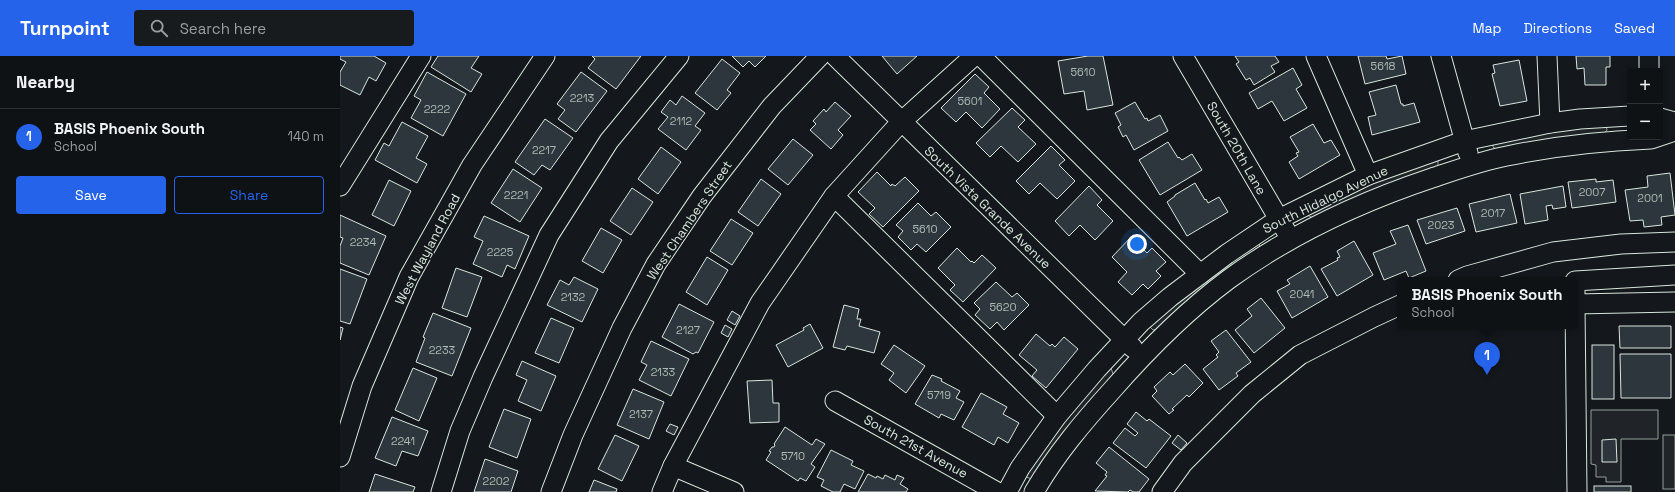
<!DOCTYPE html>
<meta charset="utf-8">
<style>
body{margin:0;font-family:"Space Grotesk",sans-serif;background:#181b1e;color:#f1f3f6}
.controls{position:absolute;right:12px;top:12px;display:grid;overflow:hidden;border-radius:4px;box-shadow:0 2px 6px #0003}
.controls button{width:36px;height:36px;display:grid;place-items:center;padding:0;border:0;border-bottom:1px solid #2f3234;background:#0f1215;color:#f1f3f6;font:20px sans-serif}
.you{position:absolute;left:797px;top:188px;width:14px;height:14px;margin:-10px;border:3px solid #fff;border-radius:50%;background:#1a73e8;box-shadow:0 0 0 6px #1a73e833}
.badge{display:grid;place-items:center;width:26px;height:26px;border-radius:50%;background:#2563eb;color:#fff;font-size:13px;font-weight:700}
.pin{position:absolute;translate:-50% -33px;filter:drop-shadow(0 1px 2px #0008)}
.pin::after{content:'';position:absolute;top:21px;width:14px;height:12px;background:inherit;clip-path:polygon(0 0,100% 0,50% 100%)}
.popup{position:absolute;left:1057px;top:221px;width:180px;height:52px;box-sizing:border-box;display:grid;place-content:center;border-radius:4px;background:#0f1215;filter:drop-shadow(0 1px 3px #0005);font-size:13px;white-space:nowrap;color:#9b9ea0}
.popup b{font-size:15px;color:#f1f3f6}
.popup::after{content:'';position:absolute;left:50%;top:100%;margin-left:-8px;border:8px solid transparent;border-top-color:#0f1215}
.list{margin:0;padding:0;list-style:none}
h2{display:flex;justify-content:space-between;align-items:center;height:52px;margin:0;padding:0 16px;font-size:17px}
h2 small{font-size:13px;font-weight:400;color:#9b9ea0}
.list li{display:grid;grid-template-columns:26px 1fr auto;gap:12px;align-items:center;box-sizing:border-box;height:56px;padding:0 16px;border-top:1px solid #2f3234}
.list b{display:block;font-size:15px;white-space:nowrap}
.list p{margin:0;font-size:13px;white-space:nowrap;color:#9b9ea0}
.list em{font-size:13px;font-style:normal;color:#9b9ea0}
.actions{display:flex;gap:8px;padding:12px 16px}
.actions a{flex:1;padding:9px 0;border:1px solid #2563eb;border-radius:4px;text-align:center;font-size:14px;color:#2563eb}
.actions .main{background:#2563eb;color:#fff}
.icon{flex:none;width:22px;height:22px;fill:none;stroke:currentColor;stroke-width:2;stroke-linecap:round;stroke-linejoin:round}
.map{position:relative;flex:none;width:1335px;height:436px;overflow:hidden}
header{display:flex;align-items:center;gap:24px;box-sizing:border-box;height:56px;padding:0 20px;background:#2563eb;color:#fff}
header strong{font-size:19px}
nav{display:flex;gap:22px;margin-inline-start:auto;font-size:14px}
.search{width:280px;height:36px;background:#181b1e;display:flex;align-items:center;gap:10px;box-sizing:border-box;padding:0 14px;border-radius:4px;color:#9b9ea0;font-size:15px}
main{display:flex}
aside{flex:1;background:#0f1215}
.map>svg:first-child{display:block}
</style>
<header>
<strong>Turnpoint</strong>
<div class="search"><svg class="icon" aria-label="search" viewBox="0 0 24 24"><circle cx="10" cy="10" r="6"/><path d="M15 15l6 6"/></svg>Search here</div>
<nav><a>Map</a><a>Directions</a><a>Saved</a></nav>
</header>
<main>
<aside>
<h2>Nearby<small></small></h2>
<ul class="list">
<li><span class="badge">1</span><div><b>BASIS Phoenix South</b><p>School</p></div><em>140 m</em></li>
</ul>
<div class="actions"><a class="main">Save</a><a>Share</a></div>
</aside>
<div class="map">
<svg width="1335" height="436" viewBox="0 0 1335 436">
<rect width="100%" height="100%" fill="#14181c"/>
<g fill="#202428" stroke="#939e99">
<polygon points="1266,69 1267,74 1264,78 1156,93 1153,91 1153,88 1175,80"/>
<polygon points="1098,103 1098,110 1026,137 973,162 967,159 1054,115"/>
<polygon points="919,187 920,191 817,273 813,274 809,270 865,219"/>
<polygon points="769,312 771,312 773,318 729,371 692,423 686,421 685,420 707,384"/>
<polygon points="1251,354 1318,354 1318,383 1281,383 1281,426 1266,426 1266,421 1256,421 1256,409 1251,408"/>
<rect x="1323" y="379" width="12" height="54"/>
</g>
<g fill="#2c363c" stroke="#d8e6dc">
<polygon points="0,0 34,0 46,7 36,25 29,21 20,39 0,29 0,16 6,6 0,3"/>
<polygon points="98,0 139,0 131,12 142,18 131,36 91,11"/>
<polygon points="252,0 301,0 276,33 248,12 255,3"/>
<polygon points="392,0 426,0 415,11 409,5 403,11"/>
<polygon points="542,0 577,0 557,18"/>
<polygon points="748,0 763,0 773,49 747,54 744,35 724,38 718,5"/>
<polygon points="895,0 935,0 939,6 931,10 935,16 914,29 910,22 906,24 896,8 899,6"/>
<polygon points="1018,0 1046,0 1047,3 1062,0 1066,18 1025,28"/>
<polygon points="1236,0 1270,0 1270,11 1266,11 1266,29 1245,29 1244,12 1237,13"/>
<polygon points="382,3 400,17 387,34 391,37 377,54 355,37"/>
<polygon points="1179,4 1187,45 1160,50 1152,18 1155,17 1153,9"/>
<polygon points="953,12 962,29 956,33 967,52 944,65 932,45 918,53 909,37"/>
<polygon points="87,16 126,38 103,80 71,62 81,44 74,40"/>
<polygon points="241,16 267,35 236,76 218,63 225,54 217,48"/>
<polygon points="635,18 649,31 644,37 660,53 642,72 626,56 616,66 601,52"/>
<polygon points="1056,29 1061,48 1063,48 1063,50 1074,47 1080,66 1032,79 1028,61 1036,59 1029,36"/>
<polygon points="342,40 365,57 355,70 361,74 346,94 318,73 328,61 321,56 330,44 336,49"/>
<polygon points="495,46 511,60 498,74 503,79 491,93 470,74 476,68 473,65 484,53 486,56"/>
<polygon points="795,46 805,63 807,62 808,65 820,59 828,75 794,94 786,79 783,81 778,71 781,69 775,57"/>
<polygon points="672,52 685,64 678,71 696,88 678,106 661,90 650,101 636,87"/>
<polygon points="205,63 233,82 210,114 202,109 194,119 175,106"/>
<polygon points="62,66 88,80 76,102 87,108 77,127 35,104 44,87 49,90"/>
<polygon points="973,68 984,87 991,84 1000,99 959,123 949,106 958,100 956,97 959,96 950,81"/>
<polygon points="453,83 473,99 448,129 428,113"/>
<polygon points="828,86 838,102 839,101 842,104 852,98 862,114 820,139 799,104"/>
<polygon points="711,90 725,104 719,109 735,125 717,143 700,127 689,138 676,125"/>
<polygon points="321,91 341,106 318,138 298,123"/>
<polygon points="173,113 202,132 180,166 151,147"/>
<polygon points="537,116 551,130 552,128 555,130 565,121 579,135 543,171 529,158 535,152 518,136"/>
<polygon points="1330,117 1335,159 1321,161 1322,169 1304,171 1303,164 1290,165 1285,134 1308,131 1307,120"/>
<polygon points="421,123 441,138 418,170 398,156"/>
<polygon points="1256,123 1256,126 1273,124 1276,146 1232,152 1228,126"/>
<polygon points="49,124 71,135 54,170 32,159"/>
<polygon points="855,127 865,144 866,143 868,147 879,141 888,156 847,180 827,146 835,140 835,139"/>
<polygon points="749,130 762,144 757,149 773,165 755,184 740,169 729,180 715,165"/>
<polygon points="1223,130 1226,151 1213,153 1212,149 1206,150 1208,164 1185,168 1180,138"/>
<polygon points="292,132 313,146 291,179 270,165"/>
<polygon points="1170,138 1177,167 1136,176 1129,148"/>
<polygon points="578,147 591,160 596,156 611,171 586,196 577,188 571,194 558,181 563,175 556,169"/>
<polygon points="1117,152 1125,175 1086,188 1077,164"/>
<polygon points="0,159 46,180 29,219 0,207 0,190 3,182 0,181"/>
<polygon points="144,160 189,180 175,213 167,209 162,221 133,208 143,185 134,181"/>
<polygon points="391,163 413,177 392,209 370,195"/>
<polygon points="1068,169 1086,215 1069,222 1066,215 1044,224 1033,197 1056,188 1050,175"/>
<polygon points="261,172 282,184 263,217 242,205"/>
<polygon points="791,181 807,197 812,192 826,206 816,215 821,220 808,233 803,228 792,239 778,226 787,216 772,201"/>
<polygon points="1014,185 1033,219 997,240 981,213 998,204 997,202 1000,201 997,195"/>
<polygon points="617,192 631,206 632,205 634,207 642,199 656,212 623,246 610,234 615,229 598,212"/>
<polygon points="367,201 388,214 367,249 346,236"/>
<polygon points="970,210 988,241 952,262 937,235 950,228 947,224"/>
<polygon points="116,212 142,221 127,261 102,252"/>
<polygon points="0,213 27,223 10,268 0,265"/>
<polygon points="234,221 258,233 242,266 207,249 220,224 229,229"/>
<polygon points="656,226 672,241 677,237 689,249 664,274 657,266 650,273 635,259 640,253 634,247"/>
<polygon points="921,242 945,272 914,297 895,274 912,260 907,253"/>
<polygon points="339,248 374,266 358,297 356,296 353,298 322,281"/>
<polygon points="504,249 519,253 517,263 521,263 519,270 540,276 534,297 507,290 505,294 493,291"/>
<polygon points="392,255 400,260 395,269 387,264"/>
<polygon points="93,257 131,272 112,320 76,306 85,282 83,281"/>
<polygon points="211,262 234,272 219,307 195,297"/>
<polygon points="470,268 483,292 448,311 436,289 464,274 463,272"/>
<polygon points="385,269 392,273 388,281 381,277"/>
<polygon points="1279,270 1331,270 1331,292 1280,292"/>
<polygon points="0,271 3,272 0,284"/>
<polygon points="886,274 911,306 896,317 898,320 879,334 863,313 878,301 876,299 879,296 871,285"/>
<polygon points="696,278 710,290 712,288 715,291 724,281 738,293 706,332 692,320 697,314 679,299"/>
<polygon points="311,285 349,303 331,340 299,324 307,309 301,306"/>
<polygon points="554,289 585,310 566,337 549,324 554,317 541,308"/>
<rect x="1252" y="289" width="22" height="54"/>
<polygon points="1280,298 1331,298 1331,342 1281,342"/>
<polygon points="182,305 216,320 201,355 178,345 187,324 176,319"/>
<polygon points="845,308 863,327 849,341 847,339 832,353 834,354 829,358 812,340 817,335 814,331 830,316 833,319"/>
<polygon points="73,312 97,322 79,365 55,354"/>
<polygon points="592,319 602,323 601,325 620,335 616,342 624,346 614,364 601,358 599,362 575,348"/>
<polygon points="432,324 433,347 439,347 439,366 410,367 407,325"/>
<polygon points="293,333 324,346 309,383 277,369"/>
<polygon points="641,337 667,351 663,358 679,367 668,387 658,381 654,389 622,371"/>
<polygon points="164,353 191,363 177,402 149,391"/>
<polygon points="796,356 807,365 809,363 831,380 806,412 773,387 785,372 795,380 798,377 787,368"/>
<polygon points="52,361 88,375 78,400 62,395 56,410 35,402"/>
<polygon points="330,368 338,371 334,379 326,375"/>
<polygon points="445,371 472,389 476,383 485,388 471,408 475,411 466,425 460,422 458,425 426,404 431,396 429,395 432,391 434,391 435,389 434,388"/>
<polygon points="275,379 299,390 282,425 258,413"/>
<polygon points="838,379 847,387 841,394 832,387"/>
<polygon points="1276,383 1277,406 1262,406 1262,384"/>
<polygon points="769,391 809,423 799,436 793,436 790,434 788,436 755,435 767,420 765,419 767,416 756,407"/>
<polygon points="491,394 513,405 511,409 524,415 515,433 504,428 500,436 493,436 481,430 484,424 477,421"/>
<polygon points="145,403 178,415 171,436 134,436"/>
<polygon points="35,418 75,431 73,436 29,436"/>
<polygon points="528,418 536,422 537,420 543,423 545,419 555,424 557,419 564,422 560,428 568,433 566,436 518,436"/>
<polygon points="254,424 277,433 276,436 249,436"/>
<rect x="1254" y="430" width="37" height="6"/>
</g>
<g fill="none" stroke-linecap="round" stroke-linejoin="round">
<defs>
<g id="minor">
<polyline points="495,0 793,292"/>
<polyline points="641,0 860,218"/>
<polyline points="843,0 946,175"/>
<polyline points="976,0 1028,119"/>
<polyline points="1101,0 1128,97"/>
<polyline points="1207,0 1210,67"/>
<polyline points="1309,0 1309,15"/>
<polyline points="1320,62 1335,66"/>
<polyline points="1320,80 1335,75"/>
<polyline points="0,130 81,0"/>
<polyline points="494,140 717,360"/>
<polyline points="1335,219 1235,225 1235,248 1335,246"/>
<polyline points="1118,224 1127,220 1213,196 1281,188 1335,186"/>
<polyline points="1235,248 1237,436"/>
<polyline points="495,345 657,436"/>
<polyline points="0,401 22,330 69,221 132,109 205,0"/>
<polyline points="333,410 394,436"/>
<polyline points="101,436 120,375 143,321 209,179 269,85 339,0"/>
<polyline points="211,436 233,379 282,272 316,208 362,140 432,50 480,0"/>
<polyline points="322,436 333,410 420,247 494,140 561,66 634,0"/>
<polyline points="667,436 680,412 717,360 757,313 801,266 830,241 887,198 939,163 1028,119 1124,85 1210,67 1240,63 1290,60"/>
<path d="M694 436C716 398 744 365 773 333 809 292 846 255 889 223 951 178 1020 146 1092 122 1116 114 1141 105 1167 100 1214 90 1262 85 1311 83L1317 81"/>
<polyline points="822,436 843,407 912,338 960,299 1034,261 1060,249"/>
</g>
</defs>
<use href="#minor" stroke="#d8e6dc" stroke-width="21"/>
<use href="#minor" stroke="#14181c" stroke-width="19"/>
</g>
<g text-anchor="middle" stroke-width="3" stroke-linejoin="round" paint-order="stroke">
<g font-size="11" fill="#adbab4">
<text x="1043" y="14">5618</text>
<text x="743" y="20">5610</text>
<text x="242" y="46">2213</text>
<text x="630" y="49">5601</text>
<text x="97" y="57">2222</text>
<text x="341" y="69">2112</text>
<text x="204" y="98">2217</text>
<text x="1252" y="140">2007</text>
<text x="176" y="143">2221</text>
<text x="1310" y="146">2001</text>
<text x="1153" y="161">2017</text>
<text x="1101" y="173">2023</text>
<text x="585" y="177">5610</text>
<text x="23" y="190">2234</text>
<text x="160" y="200">2225</text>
<text x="962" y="242">2041</text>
<text x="233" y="245">2132</text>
<text x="663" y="255">5620</text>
<text x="348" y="278">2127</text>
<text x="102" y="298">2233</text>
<text x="323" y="320">2133</text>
<text x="599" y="343">5719</text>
<text x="301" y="362">2137</text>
<text x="63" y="389">2241</text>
<text x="453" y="404">5710</text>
<text x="156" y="429">2202</text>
</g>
<g font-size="13" fill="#d8e6dc" stroke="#14181c">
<text transform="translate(897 92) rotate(60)" y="5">South 20th Lane</text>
<text transform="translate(985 143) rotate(-26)" y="5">South Hidalgo Avenue</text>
<text transform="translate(648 151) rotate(44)" y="5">South Vista Grande Avenue</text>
<text transform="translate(349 164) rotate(-56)" y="5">West Chambers Street</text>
<text transform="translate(87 193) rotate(-62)" y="5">West Wayland Road</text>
<text transform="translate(576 390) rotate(29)" y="5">South 21st Avenue</text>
</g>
</g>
</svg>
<div class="controls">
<button>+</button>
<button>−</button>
</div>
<div class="you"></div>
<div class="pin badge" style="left:1147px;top:319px">1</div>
<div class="popup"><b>BASIS Phoenix South</b>School</div>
</div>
</main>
